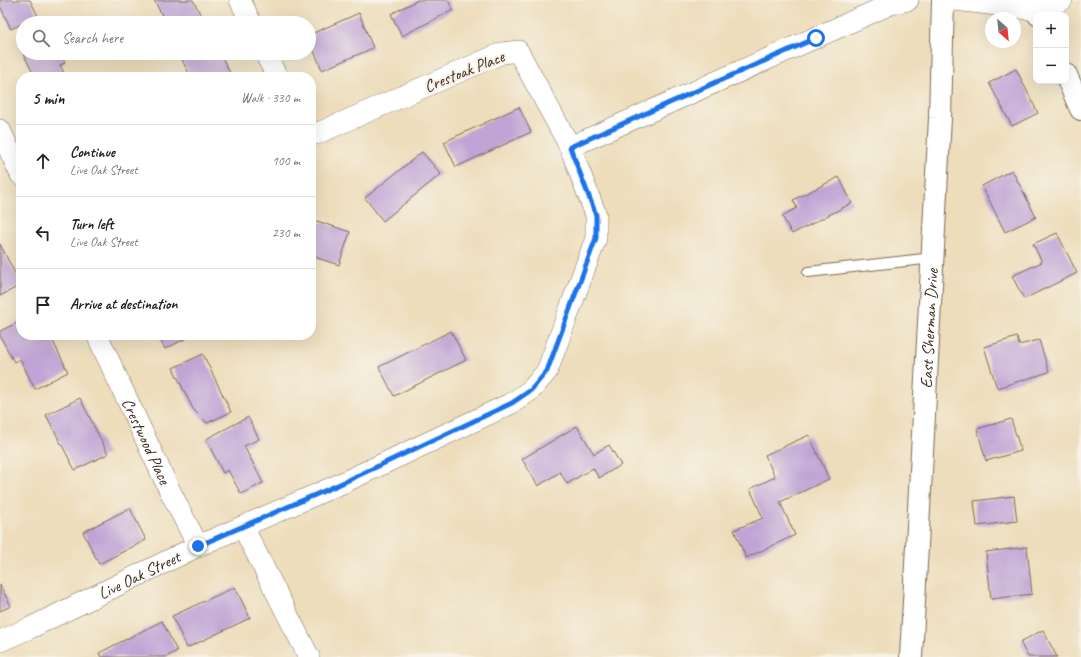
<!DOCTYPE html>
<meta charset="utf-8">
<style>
body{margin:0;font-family:Caveat,sans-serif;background:#f2f2f2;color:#222}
.controls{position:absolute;right:12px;top:12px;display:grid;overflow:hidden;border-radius:8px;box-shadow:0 4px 16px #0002}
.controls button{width:36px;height:36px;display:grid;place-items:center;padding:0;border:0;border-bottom:1px solid #e0e0e0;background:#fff;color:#222;font:20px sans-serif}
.compass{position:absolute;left:985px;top:12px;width:36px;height:36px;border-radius:50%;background:#fff;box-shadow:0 4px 16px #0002;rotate:153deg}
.stop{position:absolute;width:12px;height:12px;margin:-9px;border:3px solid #1a73e8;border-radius:50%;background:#fff}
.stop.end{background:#1a73e8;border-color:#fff;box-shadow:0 1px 4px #0008}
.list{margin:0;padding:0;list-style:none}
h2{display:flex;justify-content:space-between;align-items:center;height:52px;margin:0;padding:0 16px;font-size:17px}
h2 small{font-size:13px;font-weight:400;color:#767676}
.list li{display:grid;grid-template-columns:26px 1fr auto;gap:12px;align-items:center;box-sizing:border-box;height:72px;padding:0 16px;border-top:1px solid #e0e0e0}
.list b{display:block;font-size:15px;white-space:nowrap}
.list p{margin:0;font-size:13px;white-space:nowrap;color:#767676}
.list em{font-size:13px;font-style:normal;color:#767676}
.icon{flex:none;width:22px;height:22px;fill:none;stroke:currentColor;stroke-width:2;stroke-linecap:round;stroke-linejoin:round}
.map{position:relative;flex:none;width:1081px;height:657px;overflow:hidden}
.search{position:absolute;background:#fff;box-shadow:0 4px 16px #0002;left:16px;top:16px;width:300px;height:44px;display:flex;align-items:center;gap:10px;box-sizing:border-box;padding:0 14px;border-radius:22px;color:#767676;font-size:15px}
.panel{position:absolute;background:#fff;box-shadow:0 4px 16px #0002;left:16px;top:72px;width:300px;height:268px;border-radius:16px}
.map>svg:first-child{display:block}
</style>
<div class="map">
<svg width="1081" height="657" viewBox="0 0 1081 657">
<rect width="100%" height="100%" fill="#f7f3e8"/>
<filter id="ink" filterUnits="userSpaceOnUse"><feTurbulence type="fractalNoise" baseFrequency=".025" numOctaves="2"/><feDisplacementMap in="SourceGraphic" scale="8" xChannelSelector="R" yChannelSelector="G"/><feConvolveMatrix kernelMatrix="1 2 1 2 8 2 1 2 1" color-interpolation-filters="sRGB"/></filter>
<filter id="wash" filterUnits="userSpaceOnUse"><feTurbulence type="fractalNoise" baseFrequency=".012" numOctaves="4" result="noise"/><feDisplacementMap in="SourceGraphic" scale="16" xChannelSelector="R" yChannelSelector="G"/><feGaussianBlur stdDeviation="0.9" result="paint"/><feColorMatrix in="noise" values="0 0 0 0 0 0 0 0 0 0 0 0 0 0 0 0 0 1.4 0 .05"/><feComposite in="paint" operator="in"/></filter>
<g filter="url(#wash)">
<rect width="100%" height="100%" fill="#edddbb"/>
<g id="blocks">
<g fill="#bfa4d5">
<polygon points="0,0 30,0 38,16 11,29 0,6"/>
<polygon points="154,0 193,0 205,23 166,23"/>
<polygon points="418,0 448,0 453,10 402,36 391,14"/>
<polygon points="359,13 373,48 322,70 309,39 309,35"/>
<polygon points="23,42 23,53 60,53 65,63 60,65 66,77 35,77 19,45"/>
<polygon points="196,53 220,53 232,77 191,77 182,60"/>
<polygon points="1016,69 1038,113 1012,126 989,83"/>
<polygon points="519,107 531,132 456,167 444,142"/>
<polygon points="422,152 441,174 383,221 365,198"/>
<polygon points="1012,170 1036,217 1005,232 982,186"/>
<polygon points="839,177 852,203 792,234 782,216 797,208 793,200"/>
<polygon points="311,219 350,232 339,265 311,256"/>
<polygon points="1057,233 1077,273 1024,299 1012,276 1042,262 1033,244"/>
<polygon points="0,244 21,285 0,296"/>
<polygon points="21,321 21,335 50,335 68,372 35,389 20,359 14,362 0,336 0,331"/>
<polygon points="451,331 466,360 394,396 379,367"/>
<polygon points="158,335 193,335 165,349"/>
<polygon points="1017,337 1019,345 1039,340 1049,372 997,388 984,347"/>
<polygon points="203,354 231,412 207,423 193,409 173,368"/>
<polygon points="80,398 108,454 75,470 46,415"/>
<polygon points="248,417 259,439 244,446 263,483 241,494 228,470 223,473 206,439"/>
<polygon points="1011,419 1021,451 986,461 977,429"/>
<polygon points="577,426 594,454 609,445 621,465 599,478 593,468 567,484 560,472 538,486 522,459"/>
<polygon points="809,435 829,479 780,502 795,535 746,558 734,530 763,518 750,489 775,477 765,455"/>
<polygon points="1014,496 1017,521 977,526 974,501"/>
<polygon points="130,508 146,540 99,564 83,532"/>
<polygon points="1027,547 1032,594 991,599 986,552"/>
<polygon points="0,585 11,606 0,611"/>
<polygon points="235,587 250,618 187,648 172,616"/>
<polygon points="162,621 177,651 166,657 101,657 99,653"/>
<polygon points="1043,630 1057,657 1028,657 1020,642"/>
</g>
</g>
</g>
<g filter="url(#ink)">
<use href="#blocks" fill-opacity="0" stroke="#796955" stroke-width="1"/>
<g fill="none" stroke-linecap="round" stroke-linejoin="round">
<defs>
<polyline id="lane" points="808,272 933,258"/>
<g id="street">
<polyline points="240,0 251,23"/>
<polyline points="955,0 1037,10 1062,0"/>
<polyline points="265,53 277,77"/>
<polyline points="0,130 21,175"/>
<polyline points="570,147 891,4 908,0"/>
<path id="s1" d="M97 335 168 487 198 546"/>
<polyline points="243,527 309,657"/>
<path id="s2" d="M0 641 30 628 198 546 340 484 512 403 531 390 547 371 596 238V215L570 147 518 51 502 53 316 134 311 132"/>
</g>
<g id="secondary">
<polyline points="1032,0 1039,15"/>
<polyline points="1066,75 1081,109"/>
<path id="s3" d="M911 657 940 118 943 0"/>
</g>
</defs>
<use href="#lane" stroke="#796955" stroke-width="12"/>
<use href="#street" stroke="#796955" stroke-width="22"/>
<use href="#secondary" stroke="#796955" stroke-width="24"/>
<use href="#lane" stroke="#fff" stroke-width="10"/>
<use href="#street" stroke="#fff" stroke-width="21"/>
<use href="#secondary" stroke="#fff" stroke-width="22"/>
</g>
</g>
<g fill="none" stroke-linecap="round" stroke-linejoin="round" filter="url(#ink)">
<polyline stroke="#1a73e8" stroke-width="5" points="198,546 340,484 512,403 531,390 547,371 596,238 596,215 570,147 816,38"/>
</g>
<g text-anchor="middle" stroke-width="4" stroke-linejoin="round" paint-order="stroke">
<g font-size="17" fill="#3b2a1e" stroke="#f7f3e8">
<text transform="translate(464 71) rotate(-22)" y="6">Crestoak Place</text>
<text dy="6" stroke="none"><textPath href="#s3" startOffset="329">East Sherman Drive</textPath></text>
<text dy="6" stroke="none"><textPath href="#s1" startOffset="117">Crestwood Place</textPath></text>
<text dy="6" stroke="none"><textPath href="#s2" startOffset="154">Live Oak Street</textPath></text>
</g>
</g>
</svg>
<div class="controls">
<button>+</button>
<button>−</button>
</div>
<svg class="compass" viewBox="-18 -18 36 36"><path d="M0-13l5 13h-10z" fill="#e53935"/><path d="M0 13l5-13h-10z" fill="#767676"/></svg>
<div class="stop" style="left:816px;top:38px"></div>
<div class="stop end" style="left:198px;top:546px"></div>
<div class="search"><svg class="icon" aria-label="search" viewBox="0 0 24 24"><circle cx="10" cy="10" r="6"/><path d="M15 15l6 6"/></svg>Search here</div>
<section class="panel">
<h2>5 min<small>Walk · 330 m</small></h2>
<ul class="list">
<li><svg class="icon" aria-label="ahead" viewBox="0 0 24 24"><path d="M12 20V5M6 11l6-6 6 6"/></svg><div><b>Continue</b><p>Live Oak Street</p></div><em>100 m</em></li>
<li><svg class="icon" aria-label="left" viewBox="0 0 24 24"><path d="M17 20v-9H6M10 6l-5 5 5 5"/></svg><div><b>Turn left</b><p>Live Oak Street</p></div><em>230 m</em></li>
<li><svg class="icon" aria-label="arrive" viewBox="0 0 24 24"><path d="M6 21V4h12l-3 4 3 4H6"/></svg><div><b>Arrive at destination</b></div></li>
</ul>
</section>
</div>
